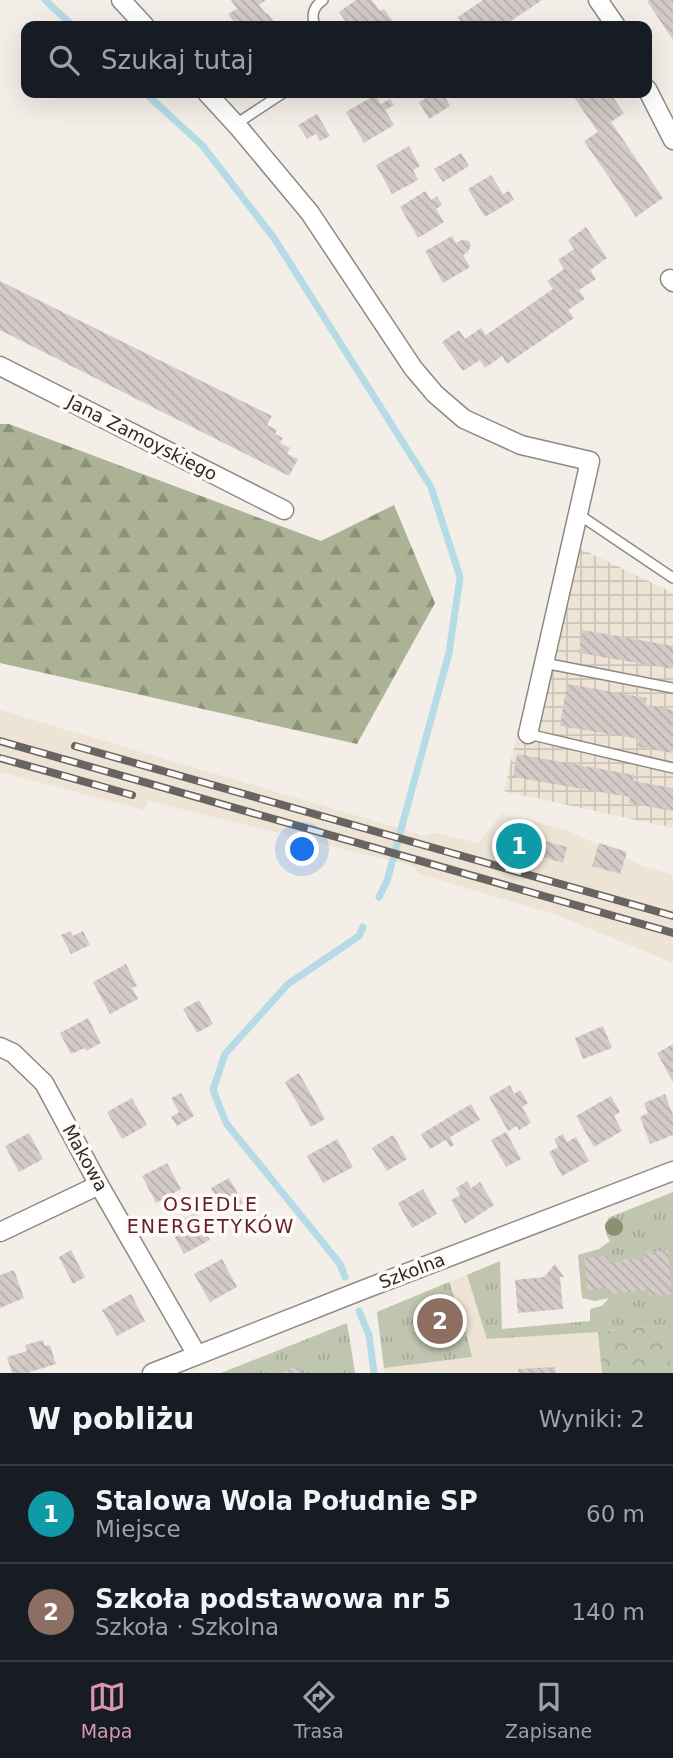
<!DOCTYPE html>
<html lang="pl">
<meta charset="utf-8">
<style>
body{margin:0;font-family:"DejaVu Sans",sans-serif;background:#242831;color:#f1f3f6}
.you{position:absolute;left:303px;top:850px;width:24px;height:24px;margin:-18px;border:5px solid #fff;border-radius:50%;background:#1a73e8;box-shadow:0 0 0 10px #1a73e833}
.badge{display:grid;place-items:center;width:46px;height:46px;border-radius:50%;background:#d798ae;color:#fff;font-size:23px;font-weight:700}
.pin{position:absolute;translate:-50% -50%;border:4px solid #fff;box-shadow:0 2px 7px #0006}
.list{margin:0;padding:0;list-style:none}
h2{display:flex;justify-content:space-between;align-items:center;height:91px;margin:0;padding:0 28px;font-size:30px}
h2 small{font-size:23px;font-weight:400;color:#9ea1a6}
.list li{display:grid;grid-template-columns:46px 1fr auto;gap:21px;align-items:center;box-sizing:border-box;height:98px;padding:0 28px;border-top:2px solid #363941}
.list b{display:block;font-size:26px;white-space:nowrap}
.list p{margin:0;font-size:23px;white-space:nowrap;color:#9ea1a6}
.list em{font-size:23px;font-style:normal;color:#9ea1a6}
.icon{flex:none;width:38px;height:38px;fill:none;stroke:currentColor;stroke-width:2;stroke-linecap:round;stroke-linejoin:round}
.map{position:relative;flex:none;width:673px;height:1373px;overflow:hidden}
.search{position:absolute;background:#171b24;box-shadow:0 7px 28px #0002;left:21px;right:21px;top:21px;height:77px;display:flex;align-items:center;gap:18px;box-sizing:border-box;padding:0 24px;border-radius:14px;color:#9ea1a6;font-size:26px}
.sheet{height:287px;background:#171b24}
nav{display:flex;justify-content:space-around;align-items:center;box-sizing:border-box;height:98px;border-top:2px solid #363941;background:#171b24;font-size:19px;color:#9ea1a6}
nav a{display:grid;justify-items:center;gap:4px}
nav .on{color:#d798ae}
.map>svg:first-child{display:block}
</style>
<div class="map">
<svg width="673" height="1373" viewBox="0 0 673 1373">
<defs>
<pattern id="industrial-grid" width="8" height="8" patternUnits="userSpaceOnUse" patternTransform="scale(1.75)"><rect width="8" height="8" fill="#ede4d6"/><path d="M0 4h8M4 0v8" fill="none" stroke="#cbc4b8"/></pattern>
<pattern id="grass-tufts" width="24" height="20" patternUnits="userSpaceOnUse" patternTransform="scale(1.75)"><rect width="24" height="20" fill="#c0c5b0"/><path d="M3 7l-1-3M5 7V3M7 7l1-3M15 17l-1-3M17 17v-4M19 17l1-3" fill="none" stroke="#a5a997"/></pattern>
<pattern id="forest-firs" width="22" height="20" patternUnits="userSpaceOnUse" patternTransform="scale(1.75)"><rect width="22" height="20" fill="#abb394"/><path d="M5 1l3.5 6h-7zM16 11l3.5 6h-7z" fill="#8b9279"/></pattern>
<pattern id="park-crowns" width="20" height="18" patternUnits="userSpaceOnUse" patternTransform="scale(1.75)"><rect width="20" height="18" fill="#c0c5b0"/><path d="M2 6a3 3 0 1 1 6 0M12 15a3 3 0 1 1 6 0" fill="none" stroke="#a5a997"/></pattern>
<pattern id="building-back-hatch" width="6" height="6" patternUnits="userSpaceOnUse" patternTransform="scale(1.75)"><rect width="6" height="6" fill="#d4cbc8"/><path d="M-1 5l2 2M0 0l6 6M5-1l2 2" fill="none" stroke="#b6aeac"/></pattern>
</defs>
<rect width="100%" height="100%" fill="#f3eee7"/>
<polygon fill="url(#industrial-grid)" points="563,540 673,593 673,828 504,791"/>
<g fill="#ede4d6">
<polygon points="0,710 425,836 434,833 479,843 501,814 567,830 643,866 673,875 673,963 557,915 419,874 413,866 149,801 144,810 0,772"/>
<polygon points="500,1261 502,1329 673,1312 673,1373 385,1373 377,1312"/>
</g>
<g fill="url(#grass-tufts)">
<polygon points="673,1192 673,1373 670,1373 666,1325 598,1332 487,1339 467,1275 500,1261 502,1329 590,1321 590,1309 602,1306 609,1298 595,1301 582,1298 578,1255 599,1249 610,1241 606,1234 609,1224 608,1218"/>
<polygon points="449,1282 460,1314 432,1319 434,1342 460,1337 457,1323 463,1321 472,1357 384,1368 377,1312"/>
<polygon points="347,1323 355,1373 221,1373"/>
</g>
<polygon fill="url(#forest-firs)" points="0,424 9,424 321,541 394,505 435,603 357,744 0,663"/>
<polygon fill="url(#park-crowns)" points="666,1325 671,1373 602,1373 598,1332"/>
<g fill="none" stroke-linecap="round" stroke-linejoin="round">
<g stroke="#b4dbe6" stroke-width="7">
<polyline points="45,0 73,26"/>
<polyline points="145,93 202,145 274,238 431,487 460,577 449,653 387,881 379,897"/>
<polyline points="345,1277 340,1264 226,1123 213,1090 225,1054 288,984 359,936 363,927"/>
<polyline points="359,1311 369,1335 374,1373"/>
</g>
</g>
<g fill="url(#building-back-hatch)">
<polygon points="231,0 266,0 259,5 266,14 267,13 277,26 237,26 228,14 237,9"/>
<polygon points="356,0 372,0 380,11 384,9 396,26 349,26 339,12"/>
<polygon points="483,0 542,0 503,26 464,26 458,17"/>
<polygon points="649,0 673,0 673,40 647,1"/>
<polygon points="422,93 443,93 450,106 429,119 419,102 425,99"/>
<polygon points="571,93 610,93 624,113 611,122 663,198 636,217 584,141 598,132"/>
<polygon points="375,95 381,104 390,99 394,105 385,110 394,125 364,143 346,112"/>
<polygon points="317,114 330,136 320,141 316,134 307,139 298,125"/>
<polygon points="409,146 420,166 413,170 418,180 392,194 376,165"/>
<polygon points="461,153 469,166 443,182 434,169"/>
<polygon points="491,175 503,194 509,191 514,200 485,217 468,189"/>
<polygon points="425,191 431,200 437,196 442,205 436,209 444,222 418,238 400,207"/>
<polygon points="586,227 607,258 590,270 596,279 579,290 585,299 568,310 574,318 507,364 502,356 485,368 480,360 463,371 442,342 459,330 465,339 481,328 486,335 553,289 547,281 564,269 558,260 574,249 568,240"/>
<polygon points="452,236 456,243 462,240 469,241 471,245 468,252 463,255 470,267 443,283 425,251"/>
<polygon points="0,281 272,416 267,425 277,430 275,434 283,438 280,443 290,448 287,454 298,459 289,476 0,330"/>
<polygon points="583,630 673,646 673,669 579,653"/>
<polygon points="567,684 647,698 645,705 673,710 673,753 638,747 639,739 560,726"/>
<polygon points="517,754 634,775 633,781 673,788 673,811 629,803 630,797 513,777"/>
<polygon points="508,831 567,847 563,863 533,854 531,862 501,854"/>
<polygon points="599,843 627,852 620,874 592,866"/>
<polygon points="70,931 73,936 83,931 90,945 71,954 61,935"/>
<polygon points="126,964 137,986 132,988 138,999 110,1014 93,982"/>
<polygon points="199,1000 213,1024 197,1033 183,1009"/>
<polygon points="88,1018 101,1043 86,1051 85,1048 71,1054 60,1033"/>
<polygon points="603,1026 612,1048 583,1059 575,1038"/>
<polygon points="673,1044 673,1082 657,1053"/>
<polygon points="299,1073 325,1119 311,1127 285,1082"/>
<polygon points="510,1085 514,1094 520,1090 528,1103 522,1107 531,1123 519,1130 517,1126 508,1131 489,1097"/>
<polygon points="181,1093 194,1116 177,1126 171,1117 179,1112 171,1098"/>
<polygon points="665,1094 673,1115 673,1135 650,1144 640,1117 648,1113 644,1103"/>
<polygon points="611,1096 620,1112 614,1116 622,1131 594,1147 576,1116"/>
<polygon points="132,1098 147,1125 122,1139 107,1112"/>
<polygon points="471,1104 480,1120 450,1137 454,1145 450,1147 446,1140 430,1149 421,1134"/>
<polygon points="506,1132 521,1159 506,1167 491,1140"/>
<polygon points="29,1133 43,1159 19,1172 5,1146"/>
<polygon points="563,1134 567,1142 576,1137 589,1161 562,1176 549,1152 558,1147 554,1139"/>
<polygon points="393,1135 407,1159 387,1171 372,1148"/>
<polygon points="337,1139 353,1167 323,1183 307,1156"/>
<polygon points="167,1163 181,1189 156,1203 142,1176"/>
<polygon points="229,1178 243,1203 229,1211 221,1196 217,1198 211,1188"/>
<polygon points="467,1181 471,1188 480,1182 494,1205 465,1224 451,1200 460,1195 456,1188"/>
<polygon points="423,1189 437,1214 412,1228 398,1203"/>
<polygon points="195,1213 210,1240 184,1254 169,1227"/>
<polygon points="71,1250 85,1277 73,1284 59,1257"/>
<polygon points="668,1250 672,1294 649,1296 648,1290 609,1294 608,1288 587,1290 584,1258 607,1256 608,1263 622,1262 623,1259 645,1259 644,1252"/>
<polygon points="222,1259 237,1287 210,1302 194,1274"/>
<polygon points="555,1264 564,1277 560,1277 563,1309 518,1313 515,1280 544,1277"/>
<polygon points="14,1270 24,1298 0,1308 0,1275"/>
<polygon points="131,1294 145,1321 117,1336 102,1310"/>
<polygon points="43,1340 45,1346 50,1345 56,1364 27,1373 12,1373 7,1357 27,1351 25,1345"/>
<polygon points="298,1365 302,1373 281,1373"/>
<polygon points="555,1367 556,1373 518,1373 518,1369"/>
</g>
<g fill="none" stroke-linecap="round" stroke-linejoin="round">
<defs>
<g id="service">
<path d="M315 26C311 15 313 7 323 0"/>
<polyline points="236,124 283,93"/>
<polyline points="578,514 673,578"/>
<polyline points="544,663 673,688"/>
<polyline points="528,734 673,768"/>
</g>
<g id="minor">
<polyline points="121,0 145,26"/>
<polyline points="598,0 616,26"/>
<polyline points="647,89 673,140"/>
<polyline points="207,93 240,129 310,213 413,368 435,394 464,419 521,445 590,461 528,734"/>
<polyline points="670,279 673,282"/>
<polyline points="0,366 284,510"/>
<polyline points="0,1047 13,1053 44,1083 99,1185 197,1355"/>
<polyline points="0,1232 99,1185"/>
<polyline points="152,1373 365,1289 673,1171"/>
</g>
</defs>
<use href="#service" stroke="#8e8983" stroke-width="12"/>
<use href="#minor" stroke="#8e8983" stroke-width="21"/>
<use href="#service" stroke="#fff" stroke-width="9"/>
<use href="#minor" stroke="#fff" stroke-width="18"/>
<defs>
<g id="rail">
<polyline points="0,741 673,933"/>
<polyline points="75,746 673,916"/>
<polyline points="0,758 132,795"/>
</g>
</defs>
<use href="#rail" stroke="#686561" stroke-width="8"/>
<use href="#rail" stroke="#fffcf7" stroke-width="5" stroke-dasharray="16" stroke-linecap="butt"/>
</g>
<circle fill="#8d8f70" cx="614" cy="1227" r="9"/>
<g text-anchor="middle" stroke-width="7" stroke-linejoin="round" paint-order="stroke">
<g font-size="18" fill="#2c2b28" stroke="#fffcf7">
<text transform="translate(142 438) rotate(27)" y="6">Jana Zamoyskiego</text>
<text transform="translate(85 1158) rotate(61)" y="6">Makowa</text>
<text transform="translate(412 1271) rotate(-21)" y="6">Szkolna</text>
</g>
<g font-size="19" letter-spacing="2" fill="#621d30" stroke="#fffcf7">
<text x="211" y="1211">OSIEDLE<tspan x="211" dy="22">ENERGETYKÓW</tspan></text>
</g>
</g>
</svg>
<div class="you"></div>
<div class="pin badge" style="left:519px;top:846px;background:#0f9aa8">1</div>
<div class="pin badge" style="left:440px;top:1321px;background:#8d6e63">2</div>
<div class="search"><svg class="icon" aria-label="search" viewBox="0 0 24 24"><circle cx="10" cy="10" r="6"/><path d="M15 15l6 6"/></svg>Szukaj tutaj</div>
</div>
<section class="sheet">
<h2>W pobliżu<small>Wyniki: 2</small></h2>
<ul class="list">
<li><span class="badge" style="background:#0f9aa8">1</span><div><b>Stalowa Wola Południe SP</b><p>Miejsce</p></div><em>60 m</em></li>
<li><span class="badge" style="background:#8d6e63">2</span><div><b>Szkoła podstawowa nr 5</b><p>Szkoła · Szkolna</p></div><em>140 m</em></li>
</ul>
</section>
<nav>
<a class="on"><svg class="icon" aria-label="map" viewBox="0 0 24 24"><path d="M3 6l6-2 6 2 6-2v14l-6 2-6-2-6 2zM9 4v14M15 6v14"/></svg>Mapa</a>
<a><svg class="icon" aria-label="directions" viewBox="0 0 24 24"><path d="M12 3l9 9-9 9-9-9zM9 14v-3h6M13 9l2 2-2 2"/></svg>Trasa</a>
<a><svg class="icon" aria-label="saved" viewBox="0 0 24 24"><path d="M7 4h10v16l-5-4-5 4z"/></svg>Zapisane</a>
</nav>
